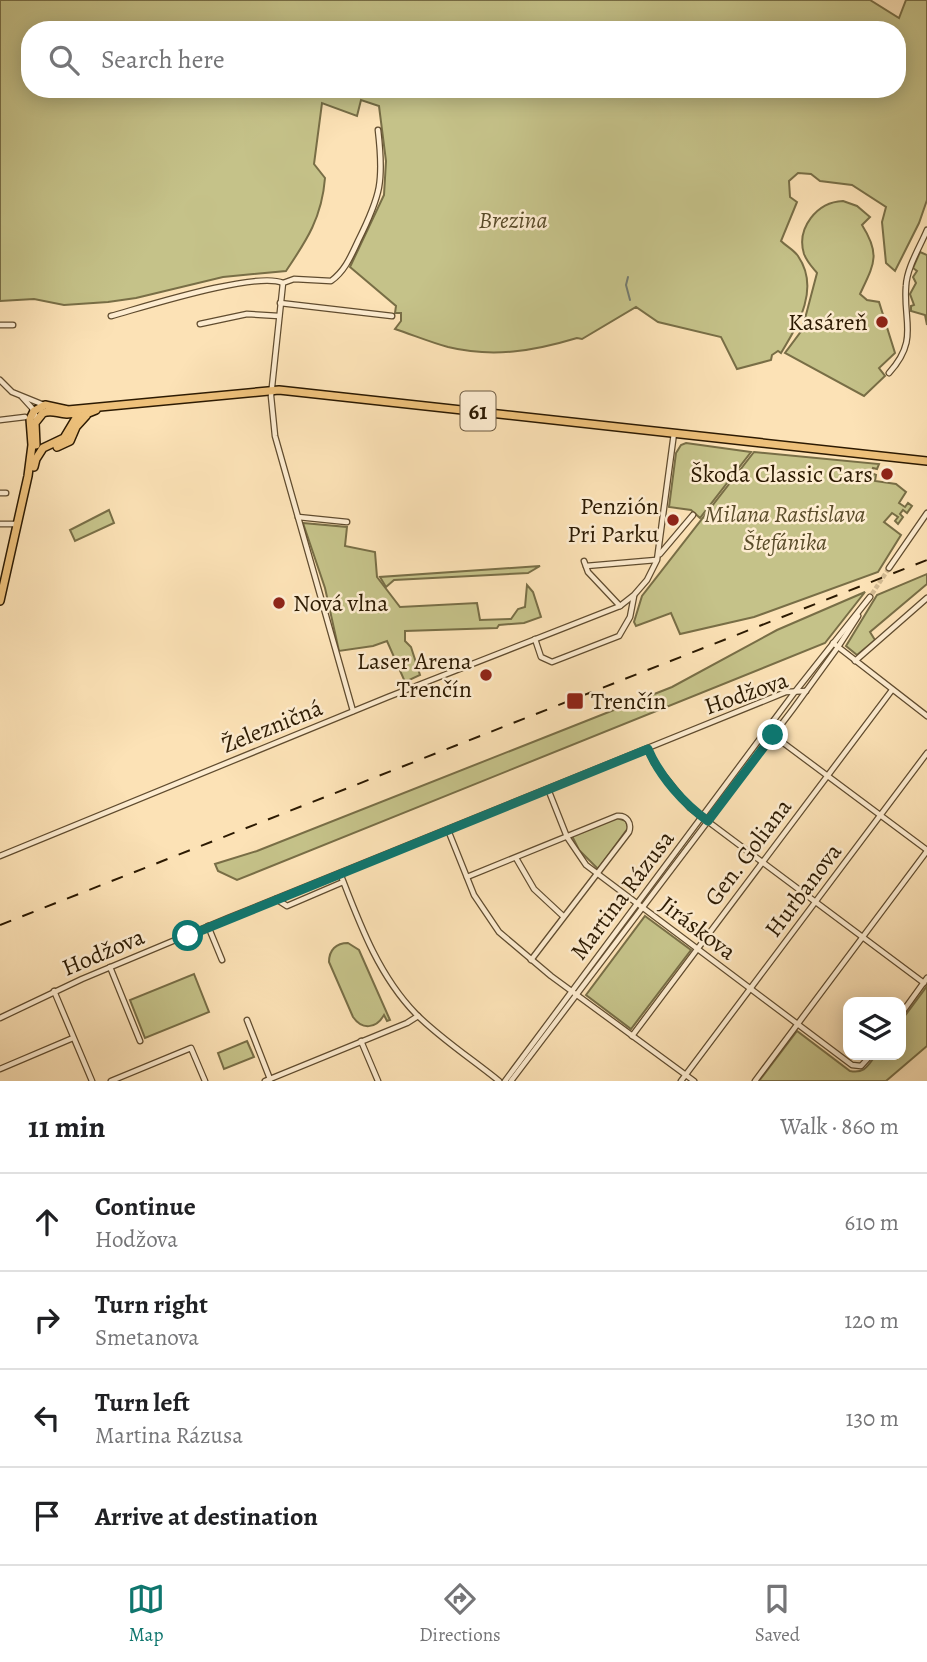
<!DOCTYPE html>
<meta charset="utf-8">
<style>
body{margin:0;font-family:Alegreya,serif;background:#f2f2f2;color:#202124}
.controls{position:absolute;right:21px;bottom:21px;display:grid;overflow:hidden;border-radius:14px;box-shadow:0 4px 18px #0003}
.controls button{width:63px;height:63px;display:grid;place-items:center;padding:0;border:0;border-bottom:2px solid #e0e0e0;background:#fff;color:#202124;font:35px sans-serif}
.stop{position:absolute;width:21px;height:21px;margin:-16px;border:5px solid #0f766e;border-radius:50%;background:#fff}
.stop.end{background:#0f766e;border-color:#fff;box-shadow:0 2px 7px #0008}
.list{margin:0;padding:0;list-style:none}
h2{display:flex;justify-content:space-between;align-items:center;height:91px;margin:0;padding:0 28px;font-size:30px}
h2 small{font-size:23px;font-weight:400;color:#757577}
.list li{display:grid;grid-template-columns:46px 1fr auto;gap:21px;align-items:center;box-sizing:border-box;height:98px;padding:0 28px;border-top:2px solid #e0e0e0}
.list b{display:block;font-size:26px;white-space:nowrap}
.list p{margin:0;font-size:23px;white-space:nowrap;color:#757577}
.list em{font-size:23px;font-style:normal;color:#757577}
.icon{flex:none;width:38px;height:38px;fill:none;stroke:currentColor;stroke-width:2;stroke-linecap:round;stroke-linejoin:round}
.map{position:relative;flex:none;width:927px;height:1081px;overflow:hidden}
.search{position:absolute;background:#fff;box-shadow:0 4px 18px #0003;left:21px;right:21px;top:21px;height:77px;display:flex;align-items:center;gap:18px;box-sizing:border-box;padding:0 24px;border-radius:28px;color:#757577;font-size:26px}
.sheet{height:483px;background:#fff}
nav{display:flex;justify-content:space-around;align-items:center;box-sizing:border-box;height:98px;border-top:2px solid #e0e0e0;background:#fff;font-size:19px;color:#757577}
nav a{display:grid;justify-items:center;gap:4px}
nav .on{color:#0f766e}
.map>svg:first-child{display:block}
</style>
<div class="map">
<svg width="927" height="1081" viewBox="0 0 927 1081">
<rect width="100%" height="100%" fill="#fce2b6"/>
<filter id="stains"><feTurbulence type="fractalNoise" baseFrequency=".00286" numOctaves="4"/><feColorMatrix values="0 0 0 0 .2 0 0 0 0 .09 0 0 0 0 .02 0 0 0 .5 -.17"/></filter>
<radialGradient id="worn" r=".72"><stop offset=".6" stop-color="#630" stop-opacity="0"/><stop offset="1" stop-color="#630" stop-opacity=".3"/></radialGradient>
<g fill="#c5c289" stroke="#786e46" stroke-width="2" fill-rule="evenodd">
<path d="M0 0H870L899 18 906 0H927V200L919 223 895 271 886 263 882 222 886 207 852 185 820 181 811 174 798 173 789 181 790 197 797 202 781 241C786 246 794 250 798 256 820 288 799 323 781 353L778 351 772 355 771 360 737 369 721 337 658 322 636 307 582 339 577 338C534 351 493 358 448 347 430 342 413 335 395 329L401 321V313H395L396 306 350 267 384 195 386 161 379 106 361 100 357 116 322 103 314 164 325 178C322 217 307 240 286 271L223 277 136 298 108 302 64 305 34 299 0 301ZM30 30H897V89H30Z"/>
<path d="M843 201 857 206 870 217 862 225C881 255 874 264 860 294L867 300 879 302 895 353 879 368 885 376 864 396 785 353 802 330 817 273C812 267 807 262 804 254 796 228 817 202 843 201Z"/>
<polygon points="920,252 927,255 927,325 925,315 911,311 911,306 914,305 910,294 916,283 913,277 917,271 913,268"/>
<polygon points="686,443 751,452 700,518 691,510 669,507 676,453 681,445"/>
<polygon points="754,452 879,464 877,469 873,468 871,473 876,475 875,481 896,484 906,492 899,503 905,507 908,503 912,506 907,513 903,510 900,514 903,517 898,524 895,521 898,517 892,513 884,522 901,535 878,572 754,617 680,634 671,613 636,626 634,622 642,596"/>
<polygon points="109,510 114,523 75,541 70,530"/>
<polygon points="303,523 347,527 345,546 375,552 377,577 400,607 477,603 480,620 511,619 518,609 525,607 527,585 533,592 541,617 524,623 499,625 497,628 405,631 405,641 411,647 420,675 405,682 387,641 373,646 339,651 325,588"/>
<polygon points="540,566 528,573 394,580 386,587 380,577"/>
<polygon points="927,574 927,584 870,632 875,640 857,655 846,646 877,595"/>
<polygon points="865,592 825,643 237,880 218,871 215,864 257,851 672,687 777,630"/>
<polygon points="617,818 626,821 628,828 598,869 579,850 572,836"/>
<polygon points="645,916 691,950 631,1029 586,995"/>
<path d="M348 943 359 950 390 1020 387 1021 384 1015C376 1029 362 1030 353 1017L329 962C329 950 336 943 348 943Z"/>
<polygon points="194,974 209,1012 145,1038 130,1000"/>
<path d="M927 986V1046L886 1081H759L797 1031 850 1071C865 1074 868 1065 876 1055H901V1021Z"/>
<polygon points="247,1041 254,1057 224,1069 218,1053"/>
</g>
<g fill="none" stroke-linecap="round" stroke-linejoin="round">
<polyline stroke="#747b6f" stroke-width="2" points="628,277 626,285 630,300"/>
<polyline stroke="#d2ba92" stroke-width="4.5" stroke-dasharray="4.5 2" stroke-linecap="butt" points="872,594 889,568"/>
<defs>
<g id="street">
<polyline points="280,303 392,316"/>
<path d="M111 316C144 307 256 271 283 283"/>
<polyline points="200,324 247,314 279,316"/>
<polyline points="0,325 13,325"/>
<path d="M889 373C919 340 903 322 906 286 907 267 920 247 927 230"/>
<polyline points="0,380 12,392 44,405"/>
<polyline points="22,397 32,408 37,419"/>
<polyline points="0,420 25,417"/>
<polyline points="0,493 6,493"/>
<polyline points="298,517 347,522"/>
<polyline points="0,524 17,524"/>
<polyline points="660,554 693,515"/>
<polyline points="584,561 588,572 620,606"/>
<polyline points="586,566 656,560"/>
<polyline points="889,568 927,513"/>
<polyline points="535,639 541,657 552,662 619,636 630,617 634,596"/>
<polyline points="833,643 927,716"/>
<polyline points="855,661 927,598"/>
<path d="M353 711 275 436 271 396 283 283 294 279 331 281C345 271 351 256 358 241 381 195 384 181 378 130"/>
<polyline points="766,730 927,850"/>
<polyline points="648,749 654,763 690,808 924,983"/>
<polyline points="548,789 567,837 586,865 852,1065 861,1066 871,1055"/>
<polyline points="448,830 474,895 499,932 551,976 694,1081"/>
<polyline points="0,856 388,697 620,606 634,595 647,580 657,560 674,433"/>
<polyline points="516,858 534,889 563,916"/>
<path d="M340 873C359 922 378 975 416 1014 441 1039 472 1059 499 1081"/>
<path d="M467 877 617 816C627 815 632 823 629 832L531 960"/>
<polyline points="276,899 287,906 343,882"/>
<polyline points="208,926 222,960"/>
<polyline points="110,967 140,1041"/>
<polyline points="54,991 92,1081"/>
<polyline points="901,1014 927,978"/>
<polyline points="0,1018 82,979 228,918 786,692 806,691"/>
<polyline points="247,1020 270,1079"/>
<polyline points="632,1036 892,690"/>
<polyline points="361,1041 378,1081"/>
<polyline points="0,1069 73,1038"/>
<polyline points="111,1081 191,1048 205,1081"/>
<polyline points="265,1081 407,1023 418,1016"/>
<polyline points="505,1081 794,693 870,597"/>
<polyline points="511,1081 793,709 838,647 858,616"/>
<polyline points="681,1081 927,753"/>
<polyline points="755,1081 927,851"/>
</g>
<g id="primary">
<path d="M36 445 35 423 43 413C55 408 61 418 78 412"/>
<polyline points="57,447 70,441 76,427 86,416"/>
<polyline points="34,467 36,459 43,448 64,438 76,418 96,410"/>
<polyline points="0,601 28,476 32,445 30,419 34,411 45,405 68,410 279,390 927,461"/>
</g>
</defs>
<use href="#street" stroke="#604c2f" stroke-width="7"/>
<use href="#primary" stroke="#2c1a02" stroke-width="10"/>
<use href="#street" stroke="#fdecd0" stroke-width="4.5"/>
<use href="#primary" stroke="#eec17b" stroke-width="7"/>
<polyline stroke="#2c1a02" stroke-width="2" stroke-dasharray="12 12" stroke-linecap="butt" points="0,925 927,560"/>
</g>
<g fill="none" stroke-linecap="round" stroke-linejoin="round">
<path stroke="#0f766e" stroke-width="9" d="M188 936 648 749C660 777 684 804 708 821L773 735"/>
</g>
<g fill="#8f2418" stroke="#fdecd0" stroke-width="2.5">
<circle cx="882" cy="322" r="7"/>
<circle cx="887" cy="474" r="7"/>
<circle cx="673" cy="520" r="7"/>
<circle cx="279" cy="603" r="7"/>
<circle cx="486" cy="675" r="7"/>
<rect x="566" y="692" width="18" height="18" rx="3.5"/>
</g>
<g text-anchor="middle" stroke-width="5" stroke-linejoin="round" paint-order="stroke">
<rect fill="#fdecd0" stroke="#6b5940" stroke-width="2" x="460.5" y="391.5" width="35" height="39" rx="5"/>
<g font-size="23" font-weight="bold" fill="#2c1a02">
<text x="478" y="419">61</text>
</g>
<g font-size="24" font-style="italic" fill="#5a4c2a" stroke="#fdecd0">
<text x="513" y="228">Brezina</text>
<text x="785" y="522">Milana Rastislava<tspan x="785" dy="28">Štefánika</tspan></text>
</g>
<g font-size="24" fill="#2c1a02" stroke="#fdecd0" text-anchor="end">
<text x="868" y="330">Kasáreň</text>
<text x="873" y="482">Škoda Classic Cars</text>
<text x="659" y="514">Penzión<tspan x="659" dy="28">Pri Parku</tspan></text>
<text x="293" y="611" text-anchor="start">Nová vlna</text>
<text x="472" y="669">Laser Arena<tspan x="472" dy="28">Trenčín</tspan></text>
<text x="591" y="709" text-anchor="start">Trenčín</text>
</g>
<g font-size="24" fill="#2c1a02" stroke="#fdecd0">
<text transform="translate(746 693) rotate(-19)" y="8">Hodžova</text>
<text transform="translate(272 726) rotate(-22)" y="8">Železničná</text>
<text transform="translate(748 852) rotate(-53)" y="8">Gen. Goliana</text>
<text transform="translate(803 890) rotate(-53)" y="8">Hurbanova</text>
<text transform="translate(622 895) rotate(-53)" y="8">Martina Rázusa</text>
<text transform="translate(698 928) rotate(37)" y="8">Jiráskova</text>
<text transform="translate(103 952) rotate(-23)" y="8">Hodžova</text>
</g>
</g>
<rect width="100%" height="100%" filter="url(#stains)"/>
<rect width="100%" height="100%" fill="url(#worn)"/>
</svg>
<div class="controls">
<button><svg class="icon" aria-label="layers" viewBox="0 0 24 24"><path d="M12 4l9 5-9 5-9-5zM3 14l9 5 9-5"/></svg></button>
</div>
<div class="stop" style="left:188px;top:936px"></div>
<div class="stop end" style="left:773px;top:735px"></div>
<div class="search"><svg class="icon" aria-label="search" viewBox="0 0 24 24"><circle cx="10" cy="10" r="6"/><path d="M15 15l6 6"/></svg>Search here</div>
</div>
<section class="sheet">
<h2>11 min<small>Walk · 860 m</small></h2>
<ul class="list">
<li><svg class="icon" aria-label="ahead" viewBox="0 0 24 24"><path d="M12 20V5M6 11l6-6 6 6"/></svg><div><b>Continue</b><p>Hodžova</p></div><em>610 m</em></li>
<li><svg class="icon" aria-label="right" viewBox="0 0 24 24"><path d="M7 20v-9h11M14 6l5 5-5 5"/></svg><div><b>Turn right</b><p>Smetanova</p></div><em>120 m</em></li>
<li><svg class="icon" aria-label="left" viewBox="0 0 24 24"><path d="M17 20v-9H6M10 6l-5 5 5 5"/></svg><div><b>Turn left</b><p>Martina Rázusa</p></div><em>130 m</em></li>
<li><svg class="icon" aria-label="arrive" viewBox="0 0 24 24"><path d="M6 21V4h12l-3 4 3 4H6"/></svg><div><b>Arrive at destination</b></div></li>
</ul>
</section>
<nav>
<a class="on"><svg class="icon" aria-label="map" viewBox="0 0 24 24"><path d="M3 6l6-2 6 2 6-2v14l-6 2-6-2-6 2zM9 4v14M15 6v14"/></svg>Map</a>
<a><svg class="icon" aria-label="directions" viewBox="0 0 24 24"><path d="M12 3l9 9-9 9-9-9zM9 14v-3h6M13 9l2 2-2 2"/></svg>Directions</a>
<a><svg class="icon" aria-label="saved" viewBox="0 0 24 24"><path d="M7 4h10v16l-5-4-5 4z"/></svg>Saved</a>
</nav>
